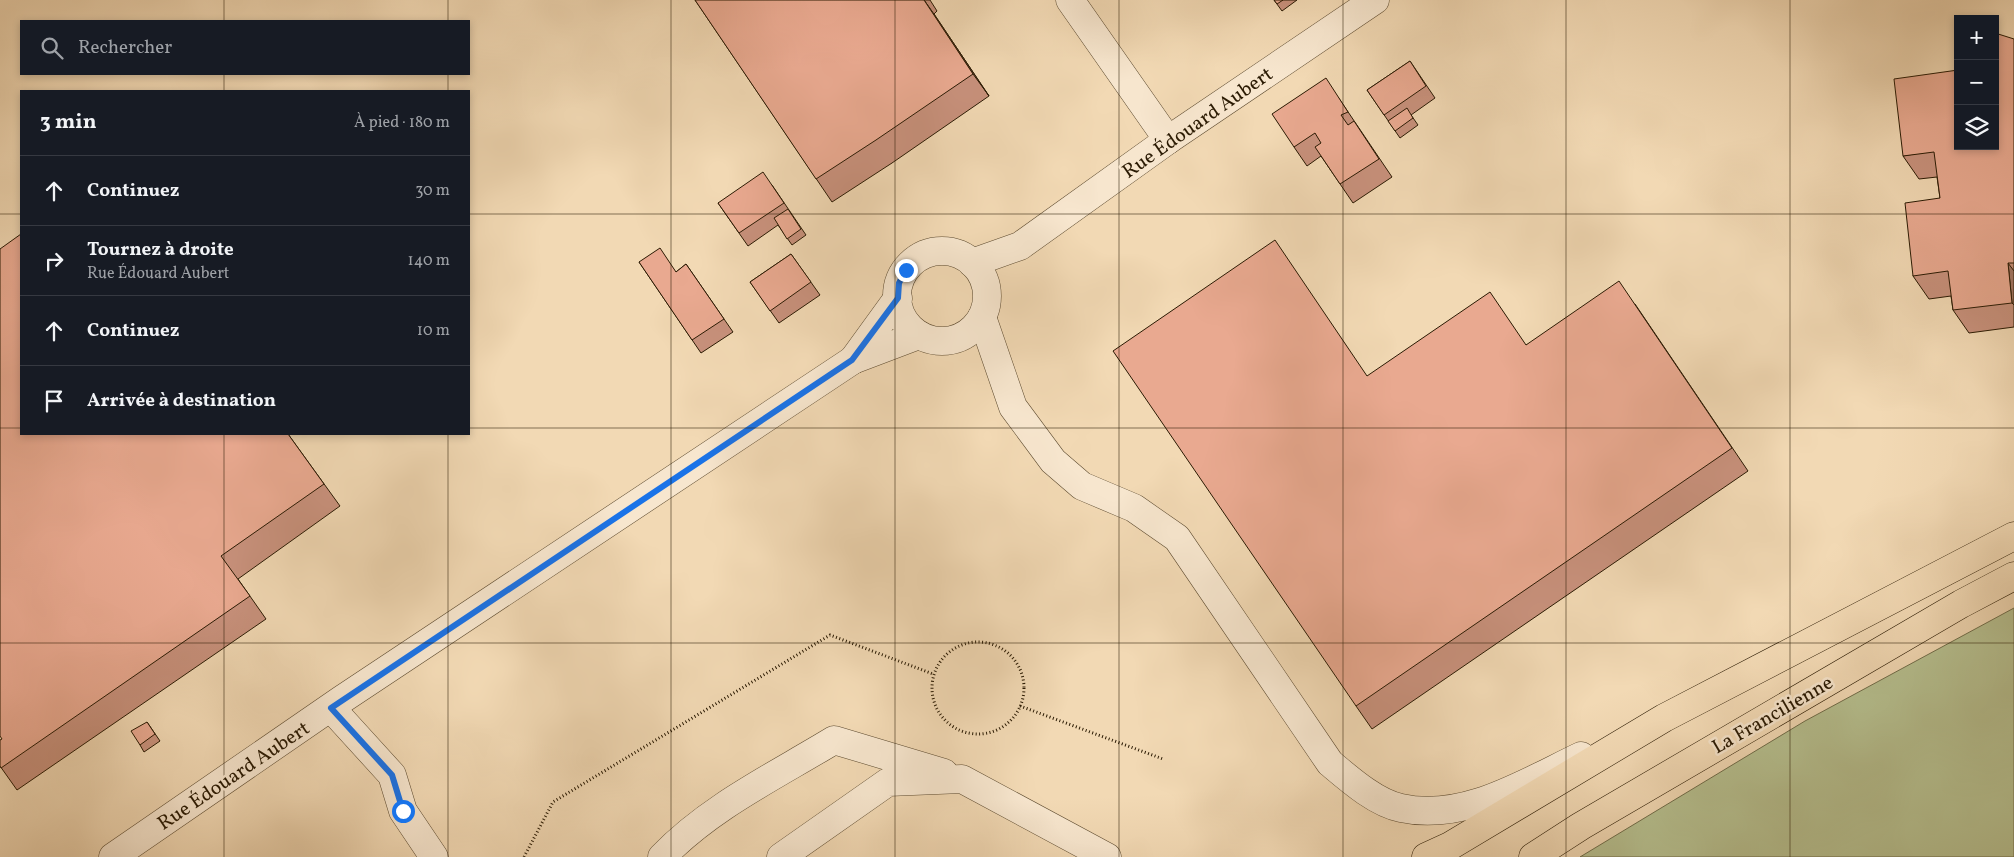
<!DOCTYPE html>
<html lang="fr">
<meta charset="utf-8">
<style>
body{margin:0;font-family:Vollkorn,serif;background:#242831;color:#f1f3f6}
.controls{position:absolute;right:15px;top:15px;display:grid;overflow:hidden;border-radius:0px;box-shadow:0 2px 8px #0003}
.controls button{width:45px;height:45px;display:grid;place-items:center;padding:0;border:0;border-bottom:1px solid #363941;background:#171b24;color:#f1f3f6;font:25px sans-serif}
.stop{position:absolute;width:15px;height:15px;margin:-11px;border:4px solid #1a73e8;border-radius:50%;background:#fff}
.stop.end{background:#1a73e8;border-color:#fff;box-shadow:0 1px 5px #0008}
.list{margin:0;padding:0;list-style:none}
h2{display:flex;justify-content:space-between;align-items:center;height:65px;margin:0;padding:0 20px;font-size:21px}
h2 small{font-size:16px;font-weight:400;color:#9ea1a6}
.list li{display:grid;grid-template-columns:32px 1fr auto;gap:15px;align-items:center;box-sizing:border-box;height:70px;padding:0 20px;border-top:1px solid #363941}
.list b{display:block;font-size:19px;white-space:nowrap}
.list p{margin:0;font-size:16px;white-space:nowrap;color:#9ea1a6}
.list em{font-size:16px;font-style:normal;color:#9ea1a6}
.icon{flex:none;width:28px;height:28px;fill:none;stroke:currentColor;stroke-width:2;stroke-linecap:round;stroke-linejoin:round}
.map{position:relative;flex:none;width:2014px;height:857px;overflow:hidden}
.search{position:absolute;background:#171b24;box-shadow:0 2px 8px #0003;left:20px;top:20px;width:450px;height:55px;display:flex;align-items:center;gap:12px;box-sizing:border-box;padding:0 18px;border-radius:0px;color:#9ea1a6;font-size:19px}
.panel{position:absolute;background:#171b24;box-shadow:0 2px 8px #0003;left:20px;top:90px;width:450px;height:345px;border-radius:0px}
.map>svg:first-child{display:block}
</style>
<div class="map">
<svg width="2014" height="857" viewBox="0 0 2014 857">
<rect width="100%" height="100%" fill="#f2d9b4"/>
<filter id="stains"><feTurbulence type="fractalNoise" baseFrequency=".004" numOctaves="4"/><feColorMatrix values="0 0 0 0 .2 0 0 0 0 .09 0 0 0 0 .02 0 0 0 .5 -.17"/></filter>
<radialGradient id="worn" r=".72"><stop offset=".6" stop-color="#630" stop-opacity="0"/><stop offset="1" stop-color="#630" stop-opacity=".3"/></radialGradient>
<polygon fill="#b6c090" stroke="#706d4a" points="2014,608 2014,857 1580,857 1805,721"/>
<g fill="none" stroke-linecap="round" stroke-linejoin="round">
<defs>
<g id="minor">
<polyline points="1070,0 1168,140"/>
<circle cx="942" cy="296" r="45"/>
<polyline points="972,263 1020,246 1168,140 1375,0"/>
<path d="M982 317 1013 407 1053 461 1082 486 1134 508 1177 538 1330 763C1349 779 1376 803 1401 808 1464 822 1526 782 1581 756"/>
<polyline points="853,360 898,298"/>
<polyline points="331,708 392,775 403,811 434,857"/>
<polyline points="113,857 341,700 853,360 919,335"/>
<path d="M662 857C710 807 775 776 834 740L944 773"/>
<polyline points="781,857 888,782 962,779 1107,857"/>
</g>
<g id="highway">
<polyline points="1426,857 1450,846 1664,718 2014,536"/>
<polyline points="1533,857 1581,826 1961,604 2014,576"/>
</g>
</defs>
<use href="#minor" stroke="#5c4a2f" stroke-width="29"/>
<use href="#highway" stroke="#2a1a03" stroke-width="29"/>
<g stroke="#2a1a03" stroke-width="3" stroke-dasharray="1 2.5" stroke-linecap="butt">
<circle cx="978" cy="688" r="46"/>
<polyline points="1020,706 1163,759"/>
<polyline points="524,857 553,802 830,635 933,674"/>
</g>
<use href="#minor" stroke="#f7e6ce" stroke-width="28"/>
<use href="#highway" stroke="#f2d9b4" stroke-width="28"/>
</g>
<g fill="#c8917c" stroke="#2a1a03">
<polygon points="695,0 930,0 937,11 934,14 989,96 892,163 832,202"/>
<polygon points="1274,0 1297,0 1282,11"/>
<polygon points="2014,39 2014,327 1969,333 1953,310 1951,296 1929,299 1913,276 1940,198 1937,177 1919,179 1903,156 1958,146"/>
<polygon points="1410,61 1435,98 1411,115 1418,125 1400,138 1367,90"/>
<polygon points="1338,97 1392,177 1353,203 1321,156 1307,166 1294,147"/>
<polygon points="772,185 806,235 792,245 778,225 748,246 718,203"/>
<polygon points="791,254 820,295 779,323 750,282"/>
<polygon points="639,262 676,272 686,264 733,332 701,353"/>
<polygon points="1635,304 1748,471 1372,729 1356,706 1368,376 1526,345"/>
<polygon points="288,434 340,506 238,579 266,619 17,790 0,766"/>
<polygon points="147,722 160,741 144,752 140,745"/>
</g>
<g fill="#a37665" stroke="#2a1a03">
<polygon points="924,0 934,14 989,96 973,74"/>
<polygon points="2008,263 2014,271 2014,305 2012,303"/>
</g>
<g fill="#e9a990" stroke="#2a1a03">
<polygon points="695,0 924,0 973,74 876,140 816,179"/>
<polygon points="1274,0 1283,0 1277,4"/>
<polygon points="1995,33 2014,39 2014,263 2008,263 2012,303 1953,310 1948,271 1913,276 1905,203 1940,198 1934,152 1903,156 1894,79 1958,70 1958,146 1995,146"/>
<polygon points="1410,61 1426,86 1384,115 1367,90"/>
<polygon points="1326,78 1348,112 1341,115 1348,125 1354,121 1379,159 1340,184 1315,147 1321,143 1315,133 1294,147 1272,114"/>
<polygon points="1407,108 1413,118 1395,131 1388,121"/>
<polygon points="763,172 784,203 739,233 718,203"/>
<polygon points="788,209 801,229 787,239 774,218"/>
<polygon points="21,234 21,434 288,434 324,484 221,556 250,596 1,768 0,766 0,740 2,739 0,736 0,249"/>
<polygon points="1275,240 1367,376 1490,292 1526,345 1619,281 1732,448 1356,706 1113,351"/>
<polygon points="660,248 676,272 686,264 724,319 692,340 639,262"/>
<polygon points="791,254 811,282 770,311 750,282"/>
<polygon points="147,722 155,734 140,745 131,731"/>
</g>
<g fill="none" stroke-linecap="round" stroke-linejoin="round">
<polyline stroke="#1a73e8" stroke-width="6" points="403,811 392,775 331,708 852,360 898,298 899,283 906,270"/>
</g>
<path fill="none" stroke="#2a1a03" stroke-width="1" stroke-opacity="0.55" d="M224 0V21M448 0V21M671 0V857M895 0V857M1119 0V857M1343 0V857M1566 0V857M1790 0V857M224 74V91M448 74V91M0 214H21M469 214H2014M0 428H21M469 428H2014M224 434V857M448 434V857M0 643H2014"/>
<g text-anchor="middle" stroke-width="5" stroke-linejoin="round" paint-order="stroke">
<g font-size="20" fill="#2a1a03" stroke="#f7e6ce">
<text transform="translate(1197 122) rotate(-35)" y="7">Rue Édouard Aubert</text>
<text transform="translate(1772 714) rotate(-30)" y="7">La Francilienne</text>
<text transform="translate(233 775) rotate(-34)" y="7">Rue Édouard Aubert</text>
</g>
</g>
<rect width="100%" height="100%" filter="url(#stains)"/>
<rect width="100%" height="100%" fill="url(#worn)"/>
</svg>
<div class="controls">
<button>+</button>
<button>−</button>
<button><svg class="icon" aria-label="layers" viewBox="0 0 24 24"><path d="M12 4l9 5-9 5-9-5zM3 14l9 5 9-5"/></svg></button>
</div>
<div class="stop" style="left:403px;top:811px"></div>
<div class="stop end" style="left:906px;top:270px"></div>
<div class="search"><svg class="icon" aria-label="search" viewBox="0 0 24 24"><circle cx="10" cy="10" r="6"/><path d="M15 15l6 6"/></svg>Rechercher</div>
<section class="panel">
<h2>3 min<small>À pied · 180 m</small></h2>
<ul class="list">
<li><svg class="icon" aria-label="ahead" viewBox="0 0 24 24"><path d="M12 20V5M6 11l6-6 6 6"/></svg><div><b>Continuez</b></div><em>30 m</em></li>
<li><svg class="icon" aria-label="right" viewBox="0 0 24 24"><path d="M7 20v-9h11M14 6l5 5-5 5"/></svg><div><b>Tournez à droite</b><p>Rue Édouard Aubert</p></div><em>140 m</em></li>
<li><svg class="icon" aria-label="ahead" viewBox="0 0 24 24"><path d="M12 20V5M6 11l6-6 6 6"/></svg><div><b>Continuez</b></div><em>10 m</em></li>
<li><svg class="icon" aria-label="arrive" viewBox="0 0 24 24"><path d="M6 21V4h12l-3 4 3 4H6"/></svg><div><b>Arrivée à destination</b></div></li>
</ul>
</section>
</div>
